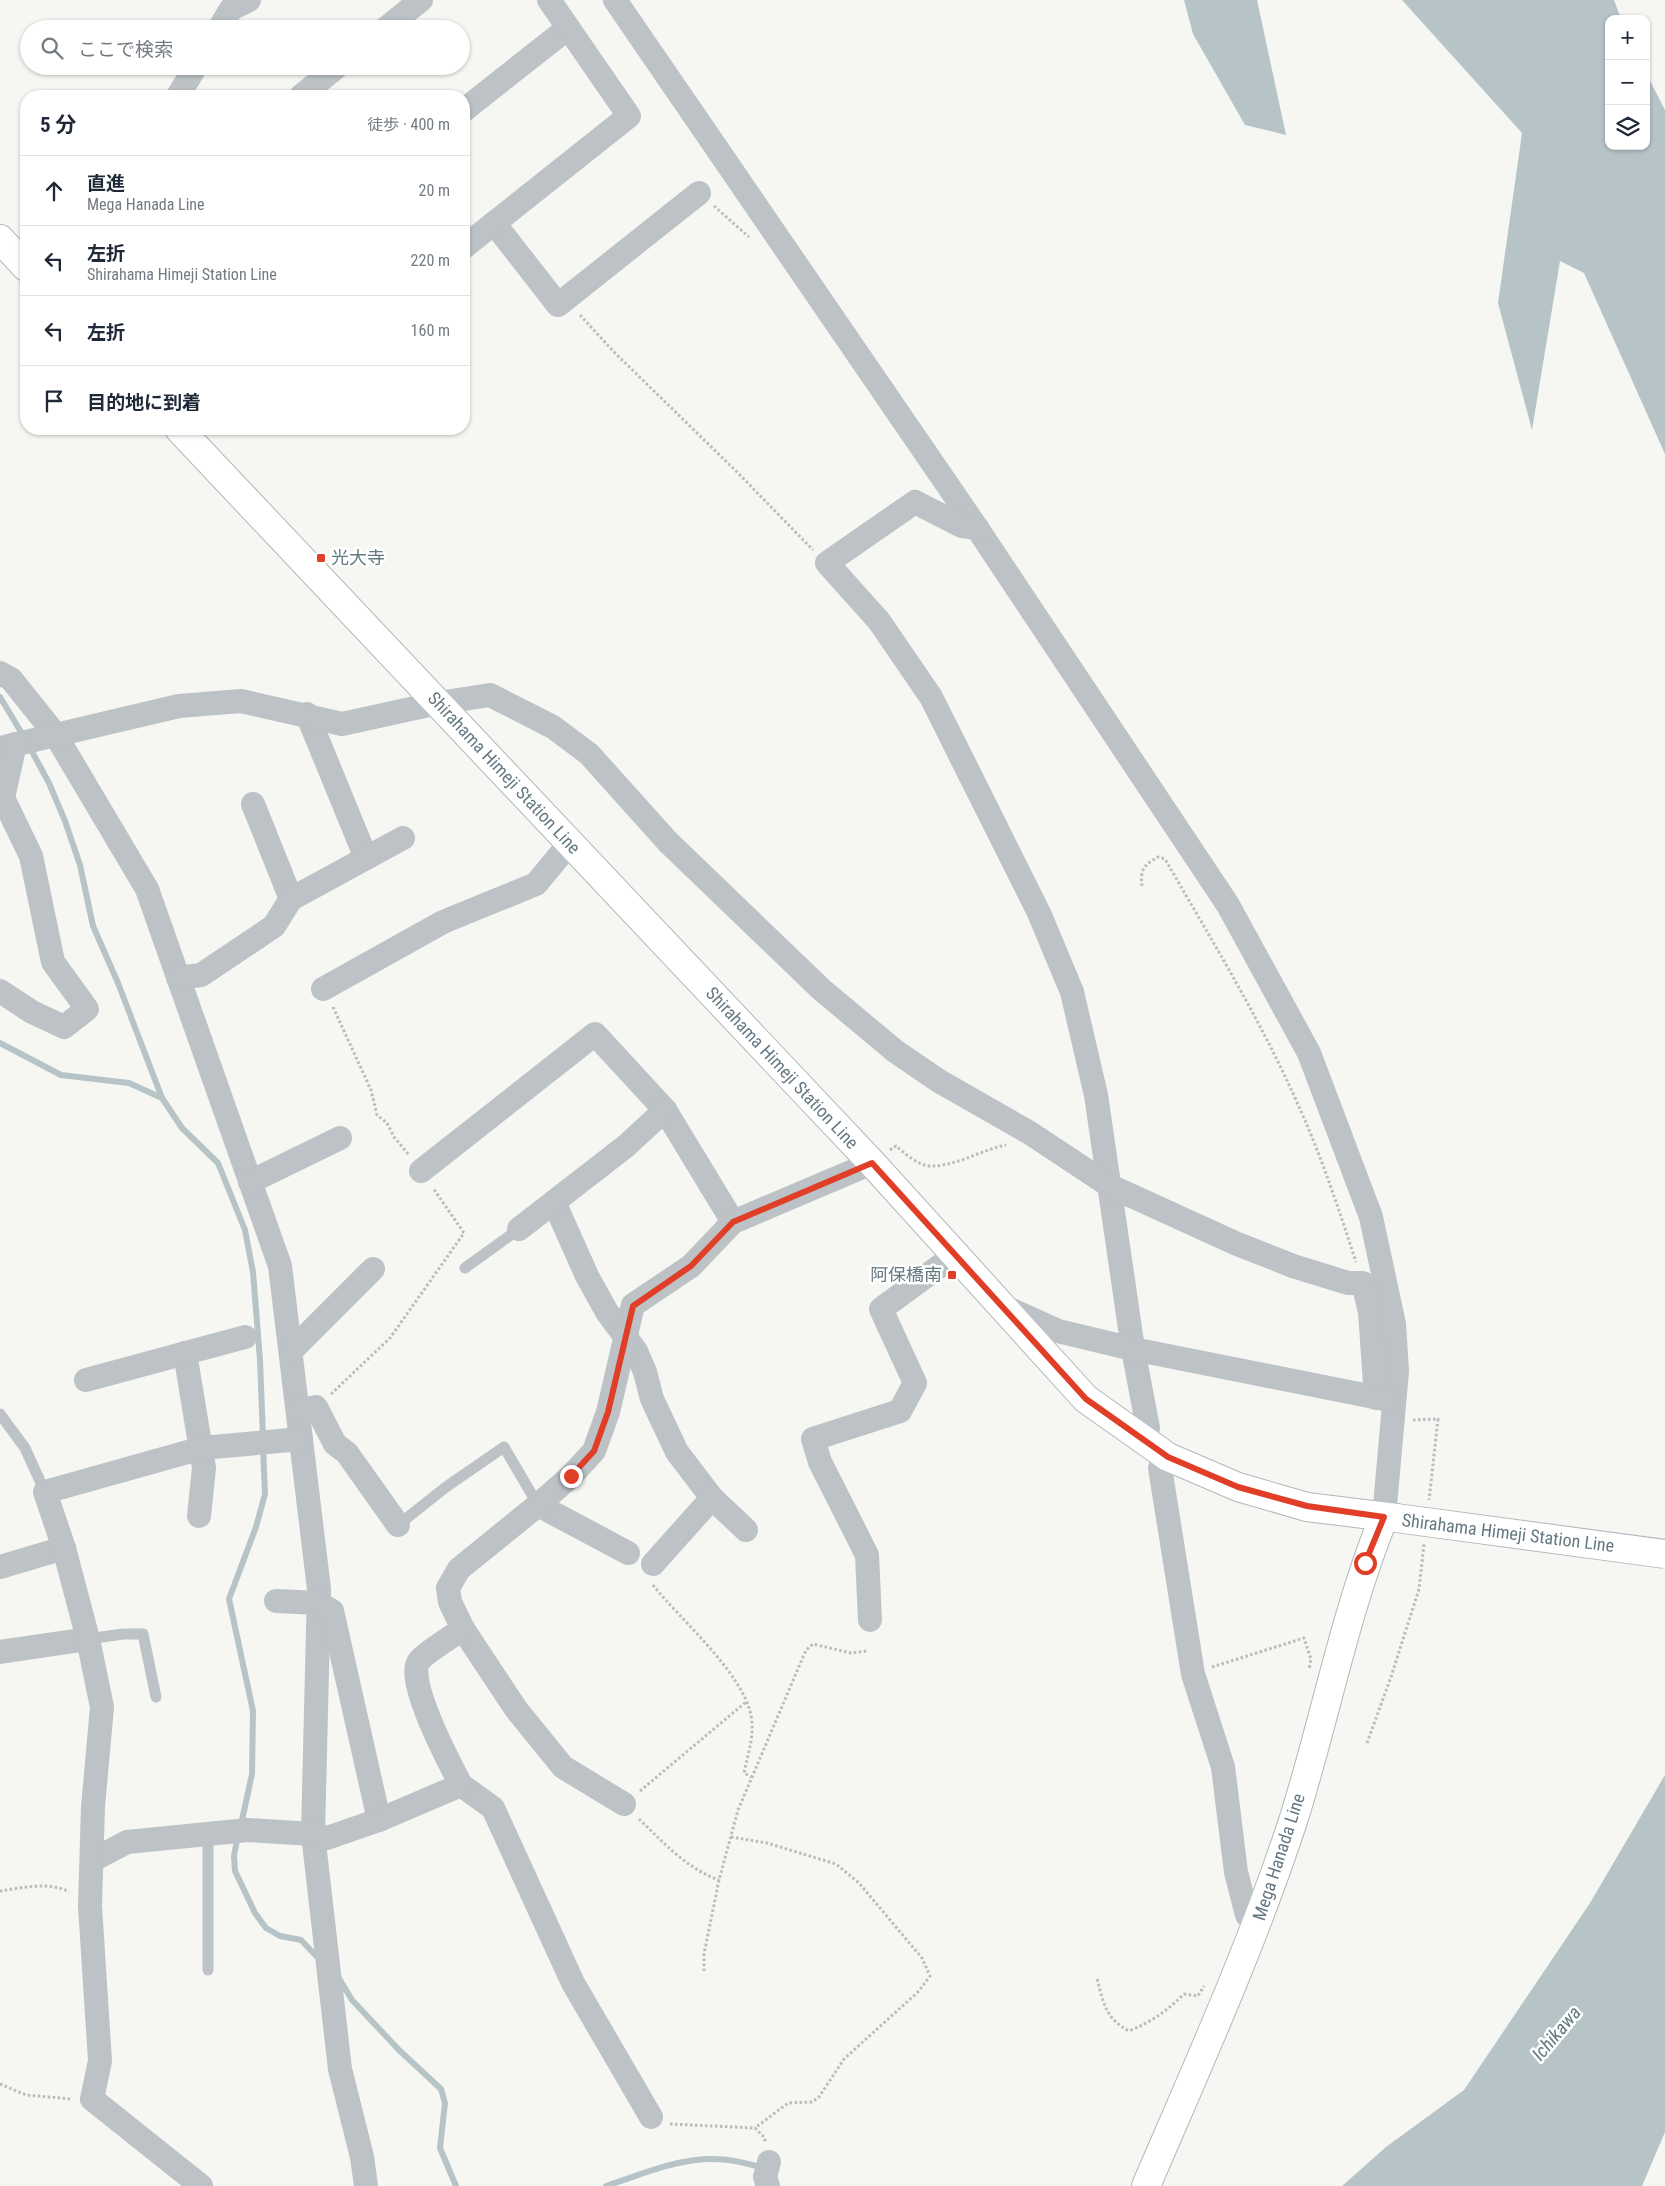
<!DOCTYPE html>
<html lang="ja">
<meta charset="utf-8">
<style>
body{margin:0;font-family:"Roboto Condensed","Noto Sans JP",sans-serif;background:#f2f2f3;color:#1f2937}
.controls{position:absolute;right:15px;top:15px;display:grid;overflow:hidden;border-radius:10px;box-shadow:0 1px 4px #0004}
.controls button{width:45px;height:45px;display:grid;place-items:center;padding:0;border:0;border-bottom:1px solid #e0e1e3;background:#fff;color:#1f2937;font:25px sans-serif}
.stop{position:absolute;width:15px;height:15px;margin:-11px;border:4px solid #e13e28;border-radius:50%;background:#fff}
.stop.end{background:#e13e28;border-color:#fff;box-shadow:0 1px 5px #0008}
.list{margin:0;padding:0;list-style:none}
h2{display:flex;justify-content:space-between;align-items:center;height:65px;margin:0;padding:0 20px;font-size:21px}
h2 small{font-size:16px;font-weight:400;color:#747a83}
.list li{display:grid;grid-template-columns:32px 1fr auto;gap:15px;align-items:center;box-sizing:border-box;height:70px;padding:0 20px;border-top:1px solid #e0e1e3}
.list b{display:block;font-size:19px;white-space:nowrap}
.list p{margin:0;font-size:16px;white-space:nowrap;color:#747a83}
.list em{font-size:16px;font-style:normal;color:#747a83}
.icon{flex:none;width:28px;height:28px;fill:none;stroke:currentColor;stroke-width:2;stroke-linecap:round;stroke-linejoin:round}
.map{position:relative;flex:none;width:1665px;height:2186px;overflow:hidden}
.search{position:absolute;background:#fff;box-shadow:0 1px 4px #0004;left:20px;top:20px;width:450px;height:55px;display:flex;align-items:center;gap:12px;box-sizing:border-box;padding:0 18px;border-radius:28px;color:#747a83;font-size:19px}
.panel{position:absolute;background:#fff;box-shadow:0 1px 4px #0004;left:20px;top:90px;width:450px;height:345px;border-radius:20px}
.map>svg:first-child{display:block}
</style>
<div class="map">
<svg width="1665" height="2186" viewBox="0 0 1665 2186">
<rect width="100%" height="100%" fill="#f6f6f2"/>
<g fill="#b6c4c7">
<polygon points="1184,0 1257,0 1286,135 1245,125 1193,34"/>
<polygon points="1402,0 1614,0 1621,19 1609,19 1609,146 1646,146 1646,73 1665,110 1665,454 1584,273 1560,261 1532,430 1498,303 1522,133"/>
<polygon points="1665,1775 1665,2132 1642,2186 1342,2186 1386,2147 1464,2090 1590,1903"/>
</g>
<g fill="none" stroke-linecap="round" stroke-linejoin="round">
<g stroke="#b6c4c7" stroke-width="6">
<polyline points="0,697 24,737"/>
<polyline points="29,746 49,783 65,821 80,865 93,926 118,983 162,1098 182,1128 218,1163 245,1230 253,1272 260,1360 263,1437"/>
<polyline points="0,1043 61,1075 129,1083 162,1098"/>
<polyline points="241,1825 252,1774 253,1711 229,1599 256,1527 265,1494 263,1447"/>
<polyline points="238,1835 234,1856 235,1871 255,1913 266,1928 280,1936 301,1940 320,1960"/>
<polyline points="337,1975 352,2000 399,2050 441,2089 445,2103 440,2148 456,2186"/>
<path d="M606 2186C663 2167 704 2146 764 2169"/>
</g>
<defs>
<g id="secondary">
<polyline points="0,239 26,267"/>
<polyline points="179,429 872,1163 1086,1399 1168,1457 1238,1487 1307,1507 1396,1518"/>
<path d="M1146 2186C1198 2065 1252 1946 1293 1821 1325 1720 1344 1615 1384 1517"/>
</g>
</defs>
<use href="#secondary" stroke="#b1b8bb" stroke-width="30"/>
<g stroke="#b9bcbe" stroke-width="3" stroke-dasharray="2.5 2.5" stroke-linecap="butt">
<polyline points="714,206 749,237"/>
<polyline points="580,315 614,352 737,472 813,550"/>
<path d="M1142 886C1140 869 1144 865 1158 857L1165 859C1212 941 1262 1022 1300 1109 1322 1158 1339 1210 1356 1262"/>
<polyline points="333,1007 371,1090 377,1115 387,1123 394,1137 409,1155"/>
<path d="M890 1150 896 1146C904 1153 918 1165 929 1166 955 1167 981 1150 1006 1145"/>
<polyline points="331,1394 390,1338 464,1233 433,1188"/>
<polyline points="1413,1420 1438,1419 1429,1500"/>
<path d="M653 1585C680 1620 751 1679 752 1724 753 1741 747 1757 744 1773L752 1777"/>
<polyline points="1212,1667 1304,1638 1311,1659 1309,1670"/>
<polyline points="1367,1743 1391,1677 1419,1589 1424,1544"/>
<polyline points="640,1791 746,1702"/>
<path d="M639 1819C664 1843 686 1868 719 1880"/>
<polyline points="731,1837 767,1843 836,1864 859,1883 922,1958 930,1976 919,1991 844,2059 819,2097 812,2102 788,2103 755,2128"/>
<path d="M0 1891C21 1888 50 1881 69 1892"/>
<polyline points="704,1971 704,1954 719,1880 738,1810 806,1650 813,1644 851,1653 867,1651"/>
<path d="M1097 1979C1104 2004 1105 2018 1129 2031 1151 2022 1167 2011 1184 1994L1198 1996 1204 1986"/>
<polyline points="0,2084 26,2095 71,2099"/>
<polyline points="670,2124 755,2128 765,2138 765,2143"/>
</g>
<g stroke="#bcc2c5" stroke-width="11">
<polyline points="465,1268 519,1229"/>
<polyline points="0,1414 25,1448 45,1492"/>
<polyline points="398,1525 446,1487 504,1447 538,1505"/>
<polyline points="88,1639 123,1634 143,1634 156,1697"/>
<polyline points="208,1834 208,1970"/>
</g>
<g stroke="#bcc2c5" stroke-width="24">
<polyline points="615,0 977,528 1228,905 1309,1053 1371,1217 1394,1324 1397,1371 1384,1517"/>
<polyline points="219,29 231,9 249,0"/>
<polyline points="385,29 421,0"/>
<polyline points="178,96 196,66"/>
<polyline points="301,96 338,66"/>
<polyline points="464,110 568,28"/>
<polyline points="494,223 558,305 699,193"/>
<polyline points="464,247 629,116 549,0"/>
<polyline points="977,528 962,526 915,502 827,563 879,621 931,697 1039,913 1072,992 1096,1095 1133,1349 1148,1428"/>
<polyline points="0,673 11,679 55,734 147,889 280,1266 319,1589 313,1834 340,2069 362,2157 366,2186"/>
<polyline points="307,714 366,858"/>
<polyline points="0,748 179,706 241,701 342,724 438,703 490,695 553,727 589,754 668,842 822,990 895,1051 939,1081 1030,1133 1110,1186 1235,1243 1293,1266 1348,1283 1363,1283 1370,1312 1376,1398"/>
<polyline points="253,804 291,899"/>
<polyline points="178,978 201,975 274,926 291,899 403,838"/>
<polyline points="323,989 443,922 536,884 570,843"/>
<polyline points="0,991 32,1012 64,1027 87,1009 53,962 31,856 3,798 15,744"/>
<polyline points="421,1171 595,1034 665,1110 733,1222"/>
<polyline points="250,1182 340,1138"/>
<polyline points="554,1202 587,1276 607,1312 636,1351 645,1372 652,1399 677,1452 712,1498 746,1530"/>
<polyline points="519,1229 626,1146 665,1110"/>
<polyline points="1003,1306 1058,1331 1133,1349 1389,1400"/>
<polyline points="291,1351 373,1269"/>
<polyline points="185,1353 204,1468 199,1516"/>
<polyline points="86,1380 245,1337"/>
<polyline points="299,1410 316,1407 335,1444 347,1453 398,1525"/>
<polyline points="1160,1468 1193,1674 1223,1767 1236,1872 1247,1915 1258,1923"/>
<polyline points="538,1505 628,1553"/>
<polyline points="653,1564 712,1498"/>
<polyline points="0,1567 64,1548"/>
<polyline points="276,1601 318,1603 332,1611 379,1820"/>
<polyline points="870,1620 867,1555 820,1462 813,1439 900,1411 915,1383 881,1309 955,1255"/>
<polyline points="463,1629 516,1709 563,1767 624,1804"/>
<polyline points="0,1652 88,1639"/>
<polyline points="461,1785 493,1808 573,1983 651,2117"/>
<path d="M93 1860 127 1842 248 1830 313 1834 327 1838 379 1820 461 1785C450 1764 405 1680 419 1661 426 1652 453 1636 463 1629L450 1602 448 1588 459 1569 538 1505 571 1476 594 1451 608 1412 633 1305 691 1266 733 1222 872 1163"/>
<polyline points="201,2186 92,2099 100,2061 90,1906 93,1807 102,1707 88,1639 64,1548 45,1492 202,1448 301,1439"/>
<polyline points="768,2186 765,2177 769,2162"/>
</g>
<use href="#secondary" stroke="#fff" stroke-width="28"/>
<defs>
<polyline id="secondary-bridge" points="1396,1518 1665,1554"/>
</defs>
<use href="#secondary-bridge" stroke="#b1b8bb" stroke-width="30" stroke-linecap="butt"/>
<use href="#secondary-bridge" stroke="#fff" stroke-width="28"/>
</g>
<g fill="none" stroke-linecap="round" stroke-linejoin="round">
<polyline stroke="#e13e28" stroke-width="6" points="571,1476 594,1451 608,1412 633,1306 691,1266 733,1222 872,1163 1086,1399 1168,1457 1238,1487 1307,1506 1384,1517 1365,1563"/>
</g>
<g fill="#e13e28" stroke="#fff" stroke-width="2">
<rect x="316" y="553" width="10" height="10" rx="2.5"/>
<rect x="947" y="1270" width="10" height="10" rx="2.5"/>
</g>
<g text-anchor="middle" stroke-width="5" stroke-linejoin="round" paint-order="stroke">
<g font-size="18" fill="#657983" stroke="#fff" text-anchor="start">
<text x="331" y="564">光大寺</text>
<text x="942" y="1281" text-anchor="end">阿保橋南</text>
</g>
<g font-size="18" fill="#657983" stroke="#fff">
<text transform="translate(504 773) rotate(47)" y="6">Shirahama Himeji Station Line</text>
<text transform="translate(782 1068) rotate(47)" y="6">Shirahama Himeji Station Line</text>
<text transform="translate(1508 1533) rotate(7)" y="6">Shirahama Himeji Station Line</text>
<text transform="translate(1279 1857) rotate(-72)" y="6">Mega Hanada Line</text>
</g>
<g font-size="19" font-style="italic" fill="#617b80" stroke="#fff">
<text transform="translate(1556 2033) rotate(-50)" y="7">Ichikawa</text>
</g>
</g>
</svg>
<div class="controls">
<button>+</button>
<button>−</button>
<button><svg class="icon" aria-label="layers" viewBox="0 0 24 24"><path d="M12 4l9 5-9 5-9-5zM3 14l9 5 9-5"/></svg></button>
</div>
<div class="stop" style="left:1365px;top:1563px"></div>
<div class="stop end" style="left:571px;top:1476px"></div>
<div class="search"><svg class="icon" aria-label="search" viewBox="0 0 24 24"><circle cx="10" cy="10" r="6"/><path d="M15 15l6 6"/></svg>ここで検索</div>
<section class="panel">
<h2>5 分<small>徒歩 · 400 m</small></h2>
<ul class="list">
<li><svg class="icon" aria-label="ahead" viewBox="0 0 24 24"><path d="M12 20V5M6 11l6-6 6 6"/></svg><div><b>直進</b><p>Mega Hanada Line</p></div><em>20 m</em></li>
<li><svg class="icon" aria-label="left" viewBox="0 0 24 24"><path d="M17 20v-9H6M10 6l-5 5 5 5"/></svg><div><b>左折</b><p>Shirahama Himeji Station Line</p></div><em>220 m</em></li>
<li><svg class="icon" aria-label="left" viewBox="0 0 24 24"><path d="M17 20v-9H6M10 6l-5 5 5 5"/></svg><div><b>左折</b></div><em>160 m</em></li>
<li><svg class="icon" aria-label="arrive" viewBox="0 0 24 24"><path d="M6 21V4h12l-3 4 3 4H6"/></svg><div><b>目的地に到着</b></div></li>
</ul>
</section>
</div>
